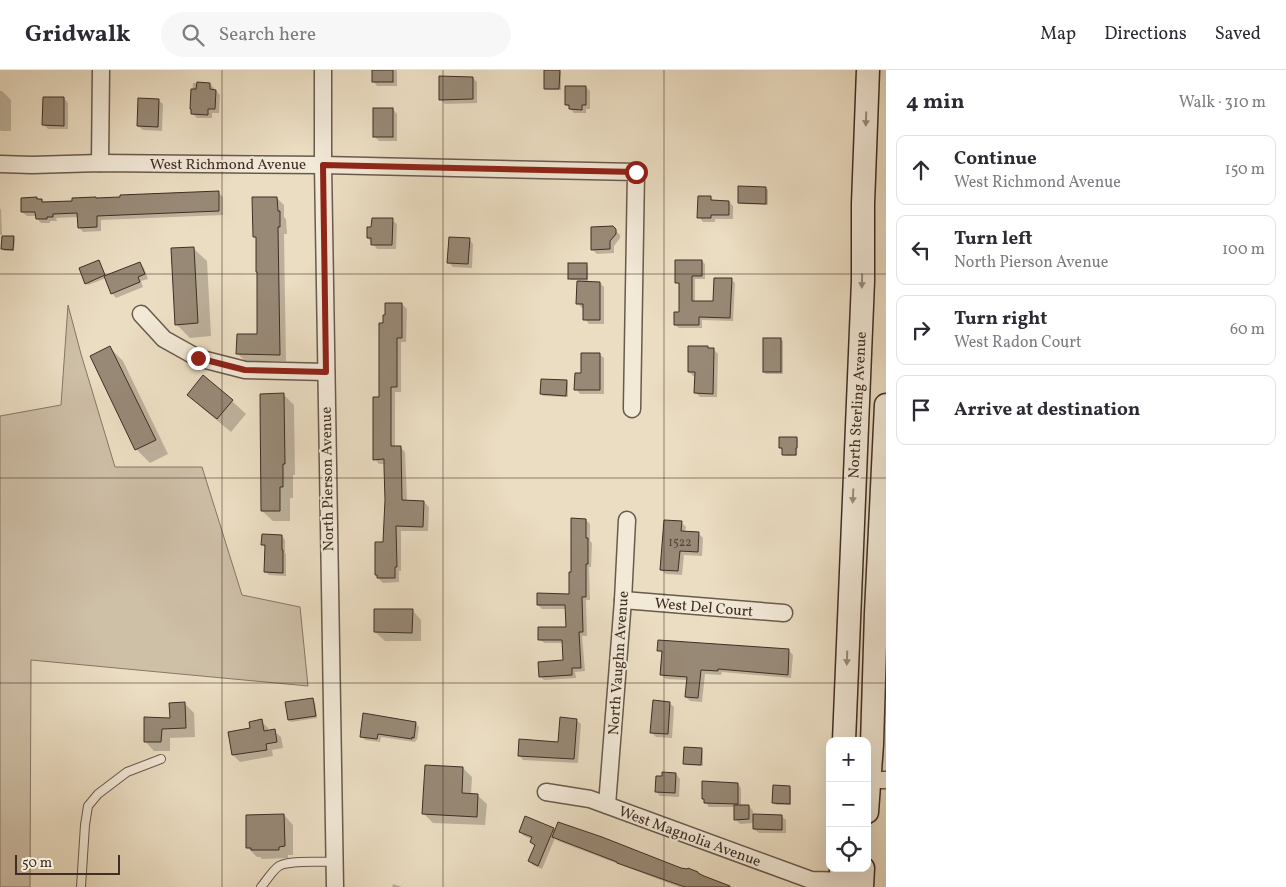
<!DOCTYPE html>
<meta charset="utf-8">
<style>
body{margin:0;font-family:Vollkorn,serif;background:#f7f7f7;color:#2b2b33}
.controls{position:absolute;right:15px;bottom:15px;display:grid;overflow:hidden;border-radius:10px;box-shadow:0 5px 20px #0002}
.controls button{width:45px;height:45px;display:grid;place-items:center;padding:0;border:0;border-bottom:1px solid #e1e1e2;background:#fff;color:#2b2b33;font:25px sans-serif}
.scale{position:absolute;left:15px;bottom:12px;width:105px;box-sizing:border-box;padding-left:5px;border:2px solid #3e2e24;border-top:0;font-size:14px;line-height:18px;white-space:nowrap;color:#3e2e24;-webkit-text-stroke:4px #f2e9d7;paint-order:stroke}
.stop{position:absolute;width:15px;height:15px;margin:-11px;border:4px solid #8f2418;border-radius:50%;background:#fff}
.stop.end{background:#8f2418;border-color:#fff;box-shadow:0 1px 5px #0008}
.list{margin:0;padding:0;list-style:none}
h2{display:flex;justify-content:space-between;align-items:center;height:65px;margin:0;padding:0 20px;font-size:21px}
h2 small{font-size:16px;font-weight:400;color:#7c7c81}
.list li{display:grid;grid-template-columns:32px 1fr auto;gap:15px;align-items:center;box-sizing:border-box;height:70px;margin:0 10px 10px;padding:0 10px;border:1px solid #e1e1e2;border-radius:10px}
.list b{display:block;font-size:19px;white-space:nowrap}
.list p{margin:0;font-size:16px;white-space:nowrap;color:#7c7c81}
.list em{font-size:16px;font-style:normal;color:#7c7c81}
.icon{flex:none;width:28px;height:28px;fill:none;stroke:currentColor;stroke-width:2;stroke-linecap:round;stroke-linejoin:round}
.map{position:relative;flex:none;width:886px;height:817px;overflow:hidden}
header{display:flex;align-items:center;gap:30px;box-sizing:border-box;height:70px;padding:0 25px;background:#fff;border-bottom:1px solid #e1e1e2}
header strong{font-size:24px}
nav{display:flex;gap:28px;margin-inline-start:auto;font-size:18px}
.search{width:350px;height:45px;background:#f7f7f7;display:flex;align-items:center;gap:12px;box-sizing:border-box;padding:0 18px;border-radius:28px;color:#7c7c81;font-size:19px}
main{display:flex}
aside{flex:1;background:#fff}
.map>svg:first-child{display:block}
</style>
<header>
<strong>Gridwalk</strong>
<div class="search"><svg class="icon" aria-label="search" viewBox="0 0 24 24"><circle cx="10" cy="10" r="6"/><path d="M15 15l6 6"/></svg>Search here</div>
<nav><a>Map</a><a>Directions</a><a>Saved</a></nav>
</header>
<main>
<div class="map">
<svg width="886" height="817" viewBox="0 0 886 817">
<rect width="100%" height="100%" fill="#ebddc2"/>
<filter id="stains"><feTurbulence type="fractalNoise" baseFrequency=".004" numOctaves="4"/><feColorMatrix values="0 0 0 0 .2 0 0 0 0 .09 0 0 0 0 .02 0 0 0 .5 -.17"/></filter>
<radialGradient id="worn" r=".72"><stop offset=".6" stop-color="#630" stop-opacity="0"/><stop offset="1" stop-color="#630" stop-opacity=".3"/></radialGradient>
<polygon fill="#cebfa7" stroke="#867666" points="68,235 81,284 115,397 202,397 242,525 300,537 308,616 31,590 30,817 0,817 0,346 61,335"/>
<g fill="#0003">
<polygon points="373,0 397,0 397,16 377,16 373,11"/>
<polygon points="559,0 561,2 561,20 547,20 545,18"/>
<polygon points="473,8 477,12 477,33 445,34 440,29"/>
<polygon points="193,13 210,14 214,18 214,21 216,21 220,25 219,43 212,43 212,48 197,48 192,43 191,39"/>
<polygon points="586,17 590,21 590,39 586,39 586,43 574,43 566,34"/>
<polygon points="0,21 2,21 11,30 11,61 1,61 0,60"/>
<polygon points="64,28 68,33 68,59 48,59 44,55"/>
<polygon points="158,30 163,34 162,61 143,60 138,56"/>
<polygon points="393,39 397,44 397,71 379,71 374,66"/>
<polygon points="766,118 768,120 768,135 741,134 739,133"/>
<polygon points="218,122 223,127 223,145 101,150 101,161 83,162 79,157 78,147 56,148 57,151 50,151 50,153 41,153 37,148 37,146 27,146 22,142 37,128 39,130 42,130 45,133"/>
<polygon points="277,128 284,135 284,147 286,149 287,164 284,164 286,291 245,291 238,284 258,265 257,169 254,166"/>
<polygon points="711,128 715,132 729,132 733,136 733,149 715,149 715,152 703,152 699,147"/>
<polygon points="0,138 1,140 2,165 0,165"/>
<polygon points="392,150 397,154 396,179 377,179 368,168 373,158"/>
<polygon points="612,157 620,165 620,168 614,176 614,183 597,184 592,179"/>
<polygon points="13,167 15,169 14,181 4,181 2,179"/>
<polygon points="469,169 473,174 472,198 453,197 448,192"/>
<polygon points="193,178 207,191 211,266 190,268 176,254"/>
<polygon points="98,191 106,207 139,193 144,198 148,209 141,211 143,217 116,228 112,223 106,208 88,215 86,213"/>
<polygon points="702,191 705,194 705,209 695,209 695,232 714,232 731,209 735,213 733,251 702,250 702,258 679,258 675,255 681,243 681,216 676,212"/>
<polygon points="586,195 588,196 588,213 600,213 604,217 604,254 589,254 585,249 585,238 582,238 578,234 578,210 571,210 569,208"/>
<polygon points="402,234 407,239 406,272 401,272 401,322 395,322 395,378 400,377 405,382 407,431 424,432 429,437 428,461 401,461 401,501 399,501 399,512 383,513 378,508 384,473 386,430 385,394 379,394 375,389 385,254"/>
<polygon points="781,269 783,271 783,304 766,304 764,302"/>
<polygon points="110,278 123,291 168,384 150,393 136,379"/>
<polygon points="710,280 714,280 718,284 717,327 700,327 696,323 696,306 693,306 689,302"/>
<polygon points="599,284 604,288 604,324 580,324 576,319"/>
<polygon points="567,311 568,313 568,327 543,326 541,324"/>
<polygon points="189,324 232,331 246,344 231,362 202,338"/>
<polygon points="284,325 294,335 295,405 293,405 293,428 290,428 290,451 273,451 262,441"/>
<polygon points="797,368 798,370 797,386 785,386 781,378"/>
<polygon points="586,450 590,454 590,471 592,473 591,497 589,497 590,530 586,530 587,566 582,566 585,601 575,602 576,608 544,610 540,606 565,591 563,573 544,573 540,569 567,558 567,539 542,539 538,535 570,525 572,503"/>
<polygon points="681,452 686,457 685,462 699,464 703,468 702,486 684,485 682,505 666,504 661,500"/>
<polygon points="282,466 285,470 285,483 286,484 286,506 269,505 266,502 266,478 262,474"/>
<polygon points="412,540 421,550 421,571 385,571 375,562"/>
<polygon points="658,580 789,581 793,585 791,608 722,602 721,605 705,604 702,632 690,631 686,627 688,610 666,609 662,605 663,584"/>
<polygon points="313,630 315,632 317,648 291,652 289,650"/>
<polygon points="669,633 674,637 672,668 656,667 652,663"/>
<polygon points="185,634 194,643 195,667 170,668 170,681 154,681 145,671 171,649"/>
<polygon points="576,650 581,654 578,693 523,690 519,685 559,673"/>
<polygon points="261,651 268,658 269,661 274,661 281,667 283,678 272,680 273,686 240,692 233,685 252,659"/>
<polygon points="416,653 419,657 417,670 416,670 415,672 381,667 380,672 365,670 361,666"/>
<polygon points="701,679 703,681 703,696 686,695 684,694"/>
<polygon points="463,698 472,707 471,724 477,725 487,734 485,755 433,753 423,743"/>
<polygon points="676,704 680,709 679,727 660,726 656,721"/>
<polygon points="738,714 741,718 741,736 749,736 753,741 753,746 781,746 786,750 786,763 759,763 754,759 754,753 740,754 735,749 735,737 709,737 706,733"/>
<polygon points="790,717 791,719 791,735 776,735 774,733"/>
<polygon points="284,745 293,755 293,785 288,785 288,788 262,789 260,787 257,787 248,778"/>
<polygon points="526,748 554,759 556,761 701,806 730,817 679,817 558,771 555,768 542,799 533,795 529,791 536,777 531,772 532,769 524,766 520,762"/>
<polygon points="393,814 402,817 392,817"/>
</g>
<g fill="#988976" stroke="#3e2e24">
<rect x="372" y="0" width="21" height="12"/>
<polygon points="544,0 560,0 559,19 544,19"/>
<polygon points="439,6 473,7 473,29 439,30"/>
<polygon points="197,12 210,13 210,19 216,20 215,39 208,39 208,45 191,44 191,39 190,39 191,19 196,19"/>
<polygon points="565,16 586,16 586,35 582,35 582,40 569,39 569,35 565,35"/>
<polygon points="43,27 64,27 64,56 42,55"/>
<polygon points="138,28 159,29 158,57 137,56"/>
<rect x="373" y="38" width="20" height="29"/>
<polygon points="738,116 766,117 766,134 738,133"/>
<polygon points="219,121 219,141 97,146 97,157 78,158 77,143 53,144 53,147 47,147 47,149 36,149 35,142 21,142 21,128 37,127 37,129 42,129 42,132 72,131 72,128 96,127 96,128 120,127 120,125"/>
<polygon points="698,126 711,126 711,130 729,131 729,145 711,145 711,148 697,148"/>
<polygon points="252,127 277,127 278,141 280,141 280,157 278,157 280,285 236,284 237,264 257,264 257,202 256,202 256,167 253,167"/>
<polygon points="372,148 393,148 392,175 371,175 371,168 367,168 367,157 371,157"/>
<polygon points="613,156 616,159 616,164 610,171 610,179 591,180 591,157"/>
<polygon points="2,166 14,166 13,180 1,179"/>
<polygon points="449,167 470,168 468,194 447,193"/>
<polygon points="194,177 198,253 175,255 171,178"/>
<polygon points="99,190 105,205 85,214 79,198"/>
<polygon points="675,190 702,190 702,206 692,206 692,231 713,231 714,208 732,208 730,248 699,247 699,255 674,255 674,242 679,242 679,213 675,213"/>
<polygon points="140,192 145,204 138,207 140,212 111,224 104,206"/>
<rect x="568" y="193" width="19" height="16"/>
<polygon points="577,211 600,212 600,250 583,250 583,234 576,234"/>
<polygon points="385,233 402,233 402,268 397,268 397,317 391,317 391,376 401,376 402,430 424,431 423,457 396,456 397,497 395,497 395,508 377,508 377,505 375,505 375,472 383,472 385,430 384,397 384,389 373,390 373,327 379,327 379,253 383,253 383,245 385,245"/>
<rect x="763" y="268" width="18" height="34"/>
<polygon points="110,276 156,370 135,380 90,286"/>
<polygon points="688,276 708,276 708,278 714,278 713,324 694,323 695,302 688,302"/>
<polygon points="581,283 600,283 600,320 574,320 575,303 581,303"/>
<polygon points="203,305 233,330 217,349 187,325"/>
<polygon points="541,309 567,310 566,326 540,324"/>
<polygon points="284,323 285,394 283,394 283,417 280,417 280,441 261,441 260,324"/>
<polygon points="779,367 797,367 797,378 796,378 796,385 782,385 782,378 779,378"/>
<polygon points="571,448 586,449 586,468 588,468 588,494 586,494 586,527 582,527 583,562 579,562 581,598 572,598 572,605 539,607 538,592 563,590 562,570 538,570 538,557 566,557 565,535 537,535 537,523 569,524 569,502 571,502"/>
<polygon points="664,450 682,451 681,461 699,462 698,482 680,481 678,501 660,500"/>
<polygon points="262,464 282,465 282,480 283,480 283,503 264,502 265,475 261,475"/>
<polygon points="374,539 413,539 412,563 374,562"/>
<polygon points="658,570 789,579 788,605 718,599 718,601 701,600 698,628 685,627 687,607 660,605 662,581 657,581"/>
<polygon points="313,628 316,646 288,650 285,632"/>
<polygon points="653,630 670,632 668,664 650,663"/>
<polygon points="185,632 186,658 162,659 161,672 144,672 144,647 170,648 169,633"/>
<polygon points="363,643 416,652 414,668 412,667 412,669 378,664 377,669 360,667"/>
<polygon points="560,647 577,649 574,689 518,686 519,669 558,672"/>
<polygon points="262,649 264,661 275,659 277,672 266,674 267,680 232,685 228,662 250,658 249,652"/>
<polygon points="684,677 702,678 701,695 683,694"/>
<polygon points="425,695 463,697 462,723 478,724 477,747 422,744"/>
<polygon points="662,702 676,703 675,723 655,722 656,706 662,706"/>
<polygon points="702,711 738,713 738,734 704,733 704,729 702,729"/>
<polygon points="773,715 790,716 790,734 772,733"/>
<polygon points="734,735 749,735 749,749 734,750"/>
<polygon points="284,744 285,776 279,777 279,780 251,780 251,778 246,778 246,745"/>
<polygon points="753,744 782,745 782,760 753,759"/>
<polygon points="525,746 554,758 538,796 528,791 535,775 530,772 532,767 519,762"/>
<polygon points="558,752 602,767 681,798 687,799 688,798 698,802 698,803 704,806 730,816 730,817 685,817 617,793 617,792 552,767"/>
</g>
<g fill="none" stroke-linecap="round" stroke-linejoin="round">
<defs>
<g id="service">
<polyline points="81,817 85,755 88,736 98,724 127,702 161,689"/>
<path d="M261 817C267 810 272 801 279 796 289 790 321 792 334 792"/>
</g>
<g id="minor">
<polyline points="323,0 323,95 335,817"/>
<polyline points="100,93 101,0"/>
<polyline points="0,94 32,95 100,93 323,95 636,102 632,339"/>
<polyline points="141,244 164,269 198,288 245,300 326,302"/>
<polyline points="623,530 784,543"/>
<polyline points="867,710 886,710"/>
<polyline points="546,722 590,729 811,810 852,811"/>
<polyline points="607,735 623,530 627,450"/>
</g>
<g id="secondary">
<polyline points="844,671 863,211 863,134 868,0"/>
<polyline points="867,742 872,674 876,543 886,335"/>
<polyline points="841,817 841,798"/>
<polyline points="862,817 863,798"/>
</g>
</defs>
<use href="#service" stroke="#695a4c" stroke-width="10"/>
<use href="#minor" stroke="#695a4c" stroke-width="19"/>
<use href="#secondary" stroke="#3e2e24" stroke-width="25"/>
<use href="#service" stroke="#f2e9d7" stroke-width="8"/>
<use href="#minor" stroke="#f2e9d7" stroke-width="16"/>
<use href="#secondary" stroke="#f2e9d7" stroke-width="22"/>
</g>
<defs><path id="oneway-solid" d="M-6-.8H1V-3.2L6.5 0L1 3.2V.8H-6Z" transform="scale(1.25)"/></defs>
<g fill="#988c7e">
<use href="#oneway-solid" transform="translate(866 49) rotate(92)"/>
<use href="#oneway-solid" transform="translate(862 211) rotate(91)"/>
<use href="#oneway-solid" transform="translate(853 426) rotate(93)"/>
<use href="#oneway-solid" transform="translate(847 588) rotate(92)"/>
</g>
<g fill="none" stroke-linecap="round" stroke-linejoin="round">
<polyline stroke="#8f2418" stroke-width="6" points="198,288 245,300 326,302 323,95 636,102"/>
</g>
<path fill="none" stroke="#3e2e24" stroke-width="1" stroke-opacity="0.55" d="M222 0V817M443 0V817M664 0V817M0 204H886M0 408H886M0 613H886"/>
<g text-anchor="middle" stroke-width="4.5" stroke-linejoin="round" paint-order="stroke">
<g font-size="12" fill="#544538">
<text x="680" y="476">1522</text>
</g>
<g font-size="15" fill="#3e2e24" stroke="#f2e9d7">
<text x="228" y="99">West Richmond Avenue</text>
<text transform="translate(857 335) rotate(-87)" y="5">North Sterling Avenue</text>
<text transform="translate(327 409) rotate(-91)" y="5">North Pierson Avenue</text>
<text transform="translate(704 537) rotate(5)" y="5">West Del Court</text>
<text transform="translate(618 593) rotate(-86)" y="5">North Vaughn Avenue</text>
<text transform="translate(690 766) rotate(20)" y="5">West Magnolia Avenue</text>
</g>
</g>
<rect width="100%" height="100%" filter="url(#stains)"/>
<rect width="100%" height="100%" fill="url(#worn)"/>
</svg>
<div class="controls">
<button>+</button>
<button>−</button>
<button><svg class="icon" aria-label="locate" viewBox="0 0 24 24"><circle cx="12" cy="12" r="6"/><path d="M12 2v4M12 18v4M2 12h4M18 12h4"/></svg></button>
</div>
<div class="scale">50 m</div>
<div class="stop" style="left:636px;top:102px"></div>
<div class="stop end" style="left:198px;top:288px"></div>
</div>
<aside>
<h2>4 min<small>Walk · 310 m</small></h2>
<ul class="list">
<li><svg class="icon" aria-label="ahead" viewBox="0 0 24 24"><path d="M12 20V5M6 11l6-6 6 6"/></svg><div><b>Continue</b><p>West Richmond Avenue</p></div><em>150 m</em></li>
<li><svg class="icon" aria-label="left" viewBox="0 0 24 24"><path d="M17 20v-9H6M10 6l-5 5 5 5"/></svg><div><b>Turn left</b><p>North Pierson Avenue</p></div><em>100 m</em></li>
<li><svg class="icon" aria-label="right" viewBox="0 0 24 24"><path d="M7 20v-9h11M14 6l5 5-5 5"/></svg><div><b>Turn right</b><p>West Radon Court</p></div><em>60 m</em></li>
<li><svg class="icon" aria-label="arrive" viewBox="0 0 24 24"><path d="M6 21V4h12l-3 4 3 4H6"/></svg><div><b>Arrive at destination</b></div></li>
</ul>
</aside>
</main>
